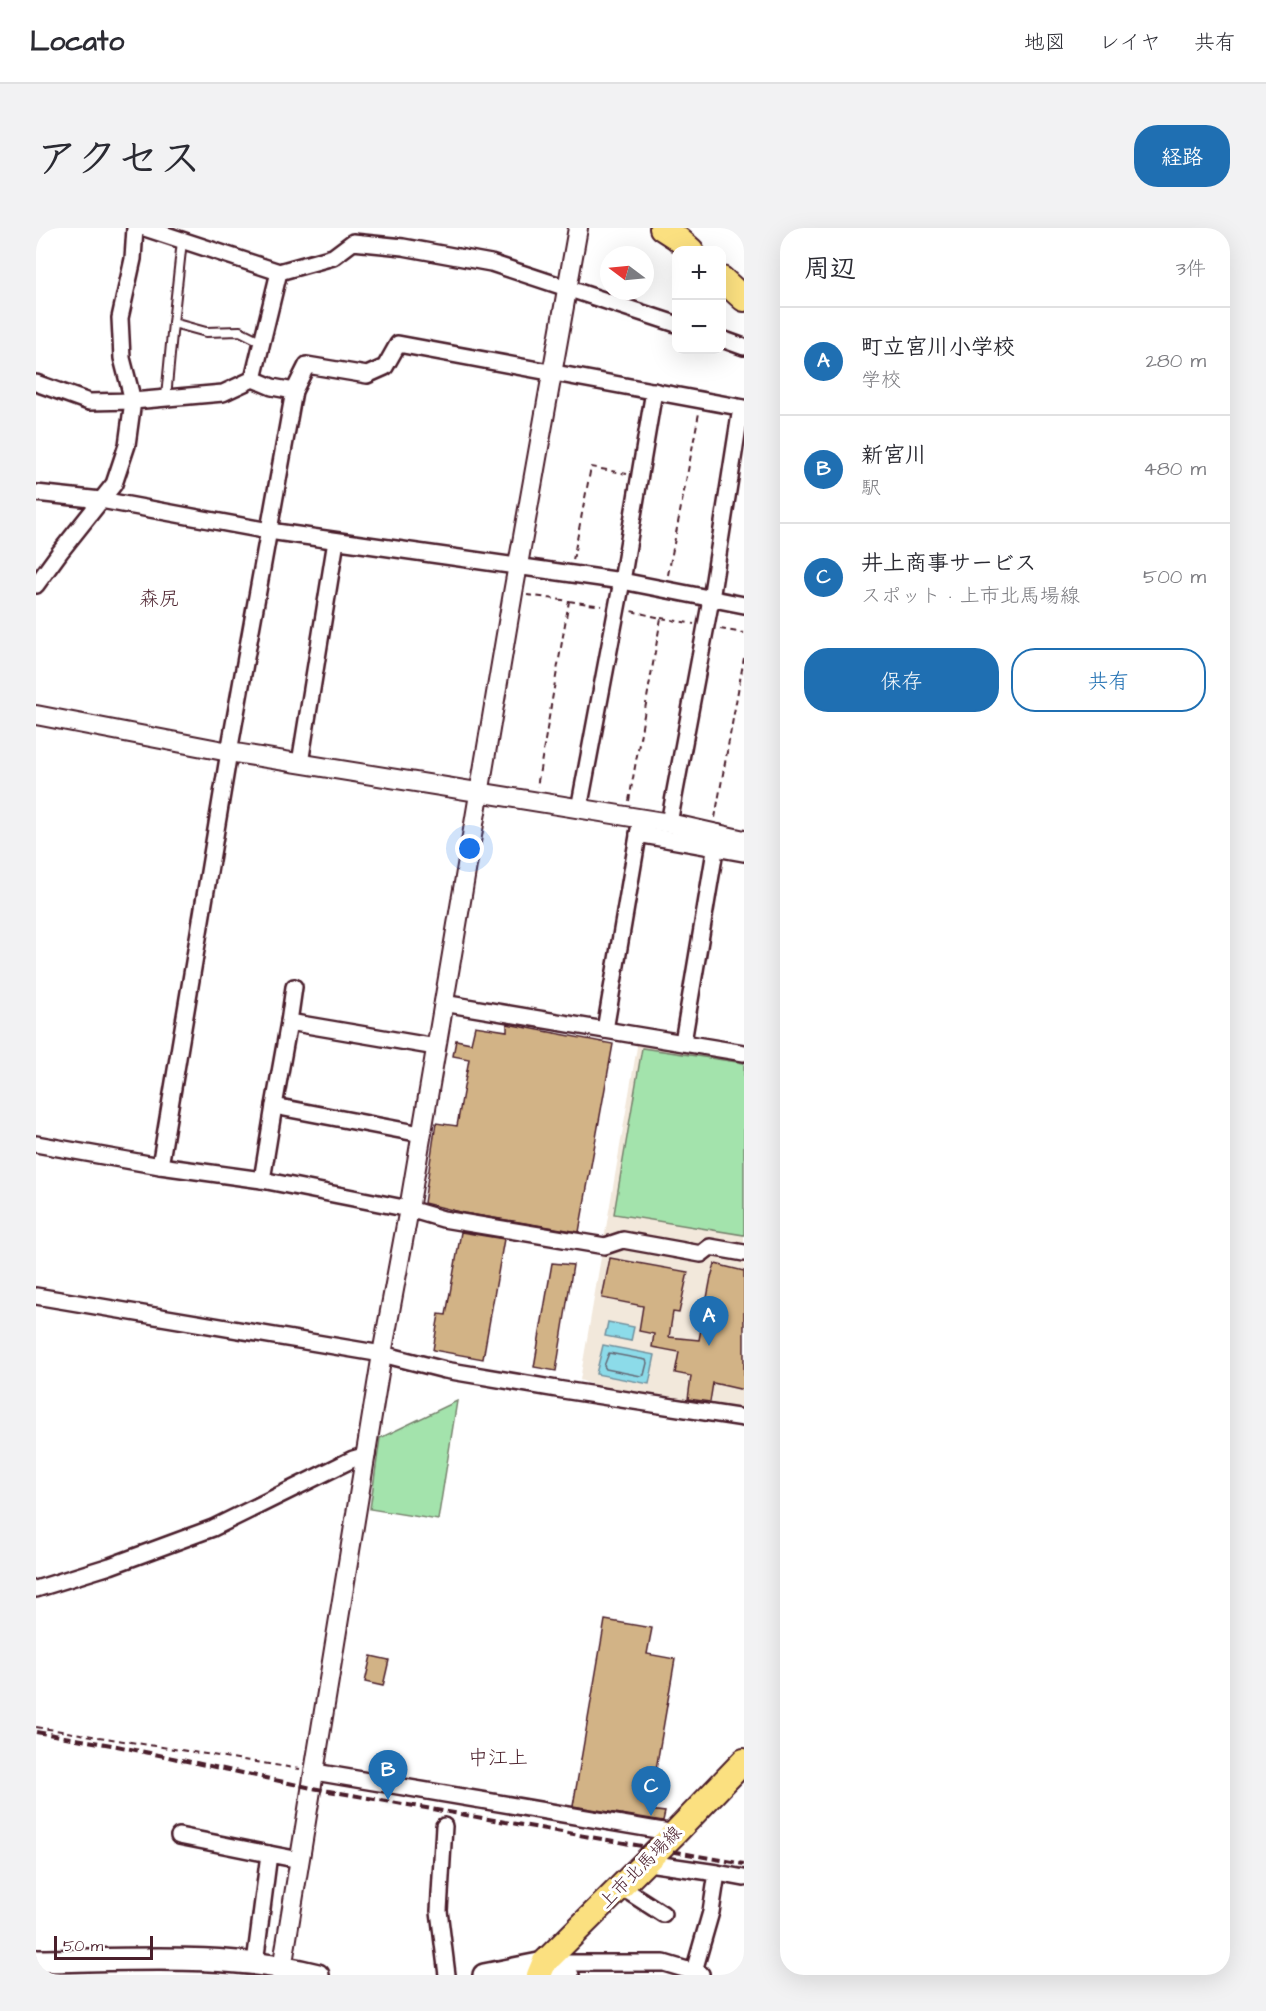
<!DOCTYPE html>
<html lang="ja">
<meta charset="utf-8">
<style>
body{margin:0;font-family:"Architects Daughter","Klee One",sans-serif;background:#f2f2f3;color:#2b2b33}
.controls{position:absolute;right:18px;top:18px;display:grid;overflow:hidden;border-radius:12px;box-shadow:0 6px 24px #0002}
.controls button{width:54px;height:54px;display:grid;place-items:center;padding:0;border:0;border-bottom:2px solid #e1e1e2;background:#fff;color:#2b2b33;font:30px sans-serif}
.compass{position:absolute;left:564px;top:18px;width:54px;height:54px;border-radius:50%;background:#fff;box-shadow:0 6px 24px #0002;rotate:286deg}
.scale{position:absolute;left:18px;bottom:15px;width:99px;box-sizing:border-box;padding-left:6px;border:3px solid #4a1f2b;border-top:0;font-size:16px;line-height:21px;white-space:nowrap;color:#4a1f2b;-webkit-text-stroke:4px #fff;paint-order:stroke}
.you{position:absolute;left:434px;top:621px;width:21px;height:21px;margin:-15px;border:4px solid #fff;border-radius:50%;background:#1a73e8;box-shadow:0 0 0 9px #1a73e833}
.badge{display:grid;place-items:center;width:39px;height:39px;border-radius:50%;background:#1f6fb2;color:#fff;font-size:20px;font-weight:700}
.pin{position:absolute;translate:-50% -50px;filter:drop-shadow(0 2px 3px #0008)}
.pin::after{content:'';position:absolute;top:32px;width:21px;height:18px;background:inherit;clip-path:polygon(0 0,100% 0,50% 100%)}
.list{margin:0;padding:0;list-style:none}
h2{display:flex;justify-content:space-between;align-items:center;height:78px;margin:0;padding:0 24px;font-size:26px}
h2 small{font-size:20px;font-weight:400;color:#7c7c81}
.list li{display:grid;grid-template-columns:39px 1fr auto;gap:18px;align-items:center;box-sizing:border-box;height:108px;padding:0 24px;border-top:2px solid #e1e1e2}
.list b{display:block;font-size:22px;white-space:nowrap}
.list p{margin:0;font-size:20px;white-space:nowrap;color:#7c7c81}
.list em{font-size:20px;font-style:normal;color:#7c7c81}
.actions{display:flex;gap:12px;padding:18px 24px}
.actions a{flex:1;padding:14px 0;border:2px solid #1f6fb2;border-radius:24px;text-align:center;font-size:21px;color:#1f6fb2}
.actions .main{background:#1f6fb2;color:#fff}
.map{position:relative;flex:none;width:708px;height:1747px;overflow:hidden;border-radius:24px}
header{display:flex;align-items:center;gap:36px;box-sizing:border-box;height:84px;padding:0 30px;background:#fff;border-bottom:2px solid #e1e1e2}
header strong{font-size:28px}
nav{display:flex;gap:33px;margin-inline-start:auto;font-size:21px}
.intro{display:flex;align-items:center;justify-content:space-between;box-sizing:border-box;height:144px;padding:0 36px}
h1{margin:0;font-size:42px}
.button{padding:15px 27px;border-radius:24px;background:#1f6fb2;color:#fff;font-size:21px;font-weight:700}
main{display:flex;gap:36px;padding:0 36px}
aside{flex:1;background:#fff;border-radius:24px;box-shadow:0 6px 24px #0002}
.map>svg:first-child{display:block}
</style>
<header>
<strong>Locato</strong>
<nav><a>地図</a><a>レイヤ</a><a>共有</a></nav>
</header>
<div class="intro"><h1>アクセス</h1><a class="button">経路</a></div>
<main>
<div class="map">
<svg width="708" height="1747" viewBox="0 0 708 1747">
<rect width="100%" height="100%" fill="#fff"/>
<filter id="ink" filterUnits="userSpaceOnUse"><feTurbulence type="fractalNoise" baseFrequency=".0167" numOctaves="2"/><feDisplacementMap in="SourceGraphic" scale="12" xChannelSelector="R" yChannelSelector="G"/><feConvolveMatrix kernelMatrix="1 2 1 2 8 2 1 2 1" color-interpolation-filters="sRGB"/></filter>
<g filter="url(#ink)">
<polygon fill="#f2e8db" points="602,813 708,831 708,1184 558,1157 544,1152"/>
<g fill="#a3e3ac" stroke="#76816c" stroke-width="1.5">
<polygon points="606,820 708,835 708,1007 578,986"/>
<polygon points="421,1173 402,1292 334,1281 344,1210"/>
</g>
<g fill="#8cdbe9" stroke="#72909d" stroke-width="1.5">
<polygon points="572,1094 598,1099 595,1113 569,1108"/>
<polygon points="567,1117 619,1127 613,1156 560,1146"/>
</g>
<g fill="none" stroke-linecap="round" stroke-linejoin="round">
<polygon stroke="#646a77" stroke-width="1.5" points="573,1125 610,1132 611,1135 608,1147 605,1148 570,1141 568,1138"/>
</g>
<g fill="#d2b386" stroke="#4a1f2b" stroke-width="1.5">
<polygon points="471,796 577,816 543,1004 428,985 388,975 400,895 421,898 433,831 417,828 420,812 435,815 439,798 471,803"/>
<polygon points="425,1004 468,1011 447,1131 397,1122 403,1086 410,1087"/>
<polygon points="574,1030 652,1044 643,1085 637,1084 633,1109 663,1112 675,1049 679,1036 708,1043 708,1162 677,1155 674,1174 652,1171 655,1148 639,1145 643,1124 616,1119 618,1106 603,1103 607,1078 566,1070"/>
<polygon points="516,1035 537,1037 520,1143 498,1139"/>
<polygon points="569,1392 616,1400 611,1426 639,1431 613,1582 629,1584 627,1593 537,1578"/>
<polygon points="335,1428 353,1432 347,1458 329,1454"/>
</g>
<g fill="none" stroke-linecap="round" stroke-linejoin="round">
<defs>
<g id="service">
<polyline points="137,95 146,13"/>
<polyline points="130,169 137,95 170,104 204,103 226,114"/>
</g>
<g id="minor">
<polyline points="109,0 243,44 297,29 317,14 367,19 455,35 640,96"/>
<polyline points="686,111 708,119"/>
<polyline points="217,151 243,44"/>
<polyline points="0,155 53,174 97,173 86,130 84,90 97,31 99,0"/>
<polyline points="0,265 65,272 233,303 586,353 708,377"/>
<polyline points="0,357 24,324 78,256 91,217 97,173 187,165 217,151 236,159 258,163"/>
<polyline points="264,535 300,313"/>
<polyline points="543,581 586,353 618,163"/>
<polyline points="633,595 675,371 705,180"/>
<polyline points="602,606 708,625"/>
<polyline points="407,775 569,802 605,590"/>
<polyline points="253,794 258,759"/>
<polyline points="569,802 708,825"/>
<polyline points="647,814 682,605"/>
<polyline points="238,878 253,794 400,819"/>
<polyline points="0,916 124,938 226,952 373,981 407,991 569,1018 587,1012 665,1026 674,1019 708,1025"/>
<polyline points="124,938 193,524 258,163 271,137 331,147 349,139 362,116 708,180"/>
<polyline points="226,952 238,878 385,906"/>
<polyline points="0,1068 346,1126 409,1142 527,1162 708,1190"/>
<polyline points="0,1361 74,1338 177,1300 317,1231 331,1227"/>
<polyline points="279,1544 639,1605"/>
<polyline points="408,1598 403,1683 411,1747"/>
<polyline points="143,1608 233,1626"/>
<polyline points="612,1632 619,1636 681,1645 675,1684 658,1743"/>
<polyline points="681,1645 708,1650"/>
<polyline points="585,1659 627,1686"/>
<polyline points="219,1735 233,1626 264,1632"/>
<polyline points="508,1735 628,1735 665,1746"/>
<polyline points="508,1735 515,1745 535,1747"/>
</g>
<g id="tertiary">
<polyline points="0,487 193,524 633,595 708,612"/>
<polyline points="245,1747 346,1126 373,981 477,365 542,0"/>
</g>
<g id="secondary">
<path d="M0 1733C94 1732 190 1724 282 1747"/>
<polyline points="448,1747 508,1735"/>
</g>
<g id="primary">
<polyline points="626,0 640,9 655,22"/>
<polyline points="686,51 708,71"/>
<polyline points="503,1747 508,1735 639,1605 708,1533"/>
</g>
</defs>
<use href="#service" stroke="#4a1f2b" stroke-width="12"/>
<use href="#minor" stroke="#4a1f2b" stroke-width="20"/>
<use href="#tertiary" stroke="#4a1f2b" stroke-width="22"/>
<use href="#secondary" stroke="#4a1f2b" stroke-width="26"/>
<use href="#primary" stroke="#4a1f2b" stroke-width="28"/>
<g stroke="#4a1f2b" stroke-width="2" stroke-dasharray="6 4.5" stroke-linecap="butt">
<polyline points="537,332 555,239 591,246"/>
<polyline points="632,347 663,185"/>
<polyline points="491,367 533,373 501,559"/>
<polyline points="533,373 566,378"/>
<polyline points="625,390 658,396"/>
<polyline points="684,401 708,405"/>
<polyline points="593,573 625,390 595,383"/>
<polyline points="679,590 708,430"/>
<polyline points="0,1499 264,1541"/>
</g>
<use href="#service" stroke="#fff" stroke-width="8"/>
<use href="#minor" stroke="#fff" stroke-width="15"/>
<use href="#tertiary" stroke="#fff" stroke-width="18"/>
<use href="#secondary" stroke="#fff" stroke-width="21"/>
<use href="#primary" stroke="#fbe080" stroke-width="24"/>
<polyline stroke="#4a1f2b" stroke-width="4" stroke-dasharray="9 4.5" stroke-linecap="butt" points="0,1504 81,1518 276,1560 708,1636"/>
</g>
</g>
<g text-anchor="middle" stroke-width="6" stroke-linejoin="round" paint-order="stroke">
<g font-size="18" fill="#4a1f2b" stroke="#fff">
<text transform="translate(604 1639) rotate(-45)" y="6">上市北馬場線</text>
</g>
<g font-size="20" fill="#4a1f2b" stroke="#fff">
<text x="123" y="377">森尻</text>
<text x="462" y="1536">中江上</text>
</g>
</g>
</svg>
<div class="controls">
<button>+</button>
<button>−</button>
</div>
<svg class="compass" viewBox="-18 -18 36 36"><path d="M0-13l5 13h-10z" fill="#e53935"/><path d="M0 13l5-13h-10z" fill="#7c7c81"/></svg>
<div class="scale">50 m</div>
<div class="you"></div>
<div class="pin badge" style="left:673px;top:1118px">A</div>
<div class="pin badge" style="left:352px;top:1572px">B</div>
<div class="pin badge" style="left:615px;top:1588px">C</div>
</div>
<aside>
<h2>周辺<small>3件</small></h2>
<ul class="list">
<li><span class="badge">A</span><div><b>町立宮川小学校</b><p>学校</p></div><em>280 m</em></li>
<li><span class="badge">B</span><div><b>新宮川</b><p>駅</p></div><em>480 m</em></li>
<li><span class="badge">C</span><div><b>井上商事サービス</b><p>スポット · 上市北馬場線</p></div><em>500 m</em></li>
</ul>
<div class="actions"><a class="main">保存</a><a>共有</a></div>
</aside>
</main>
